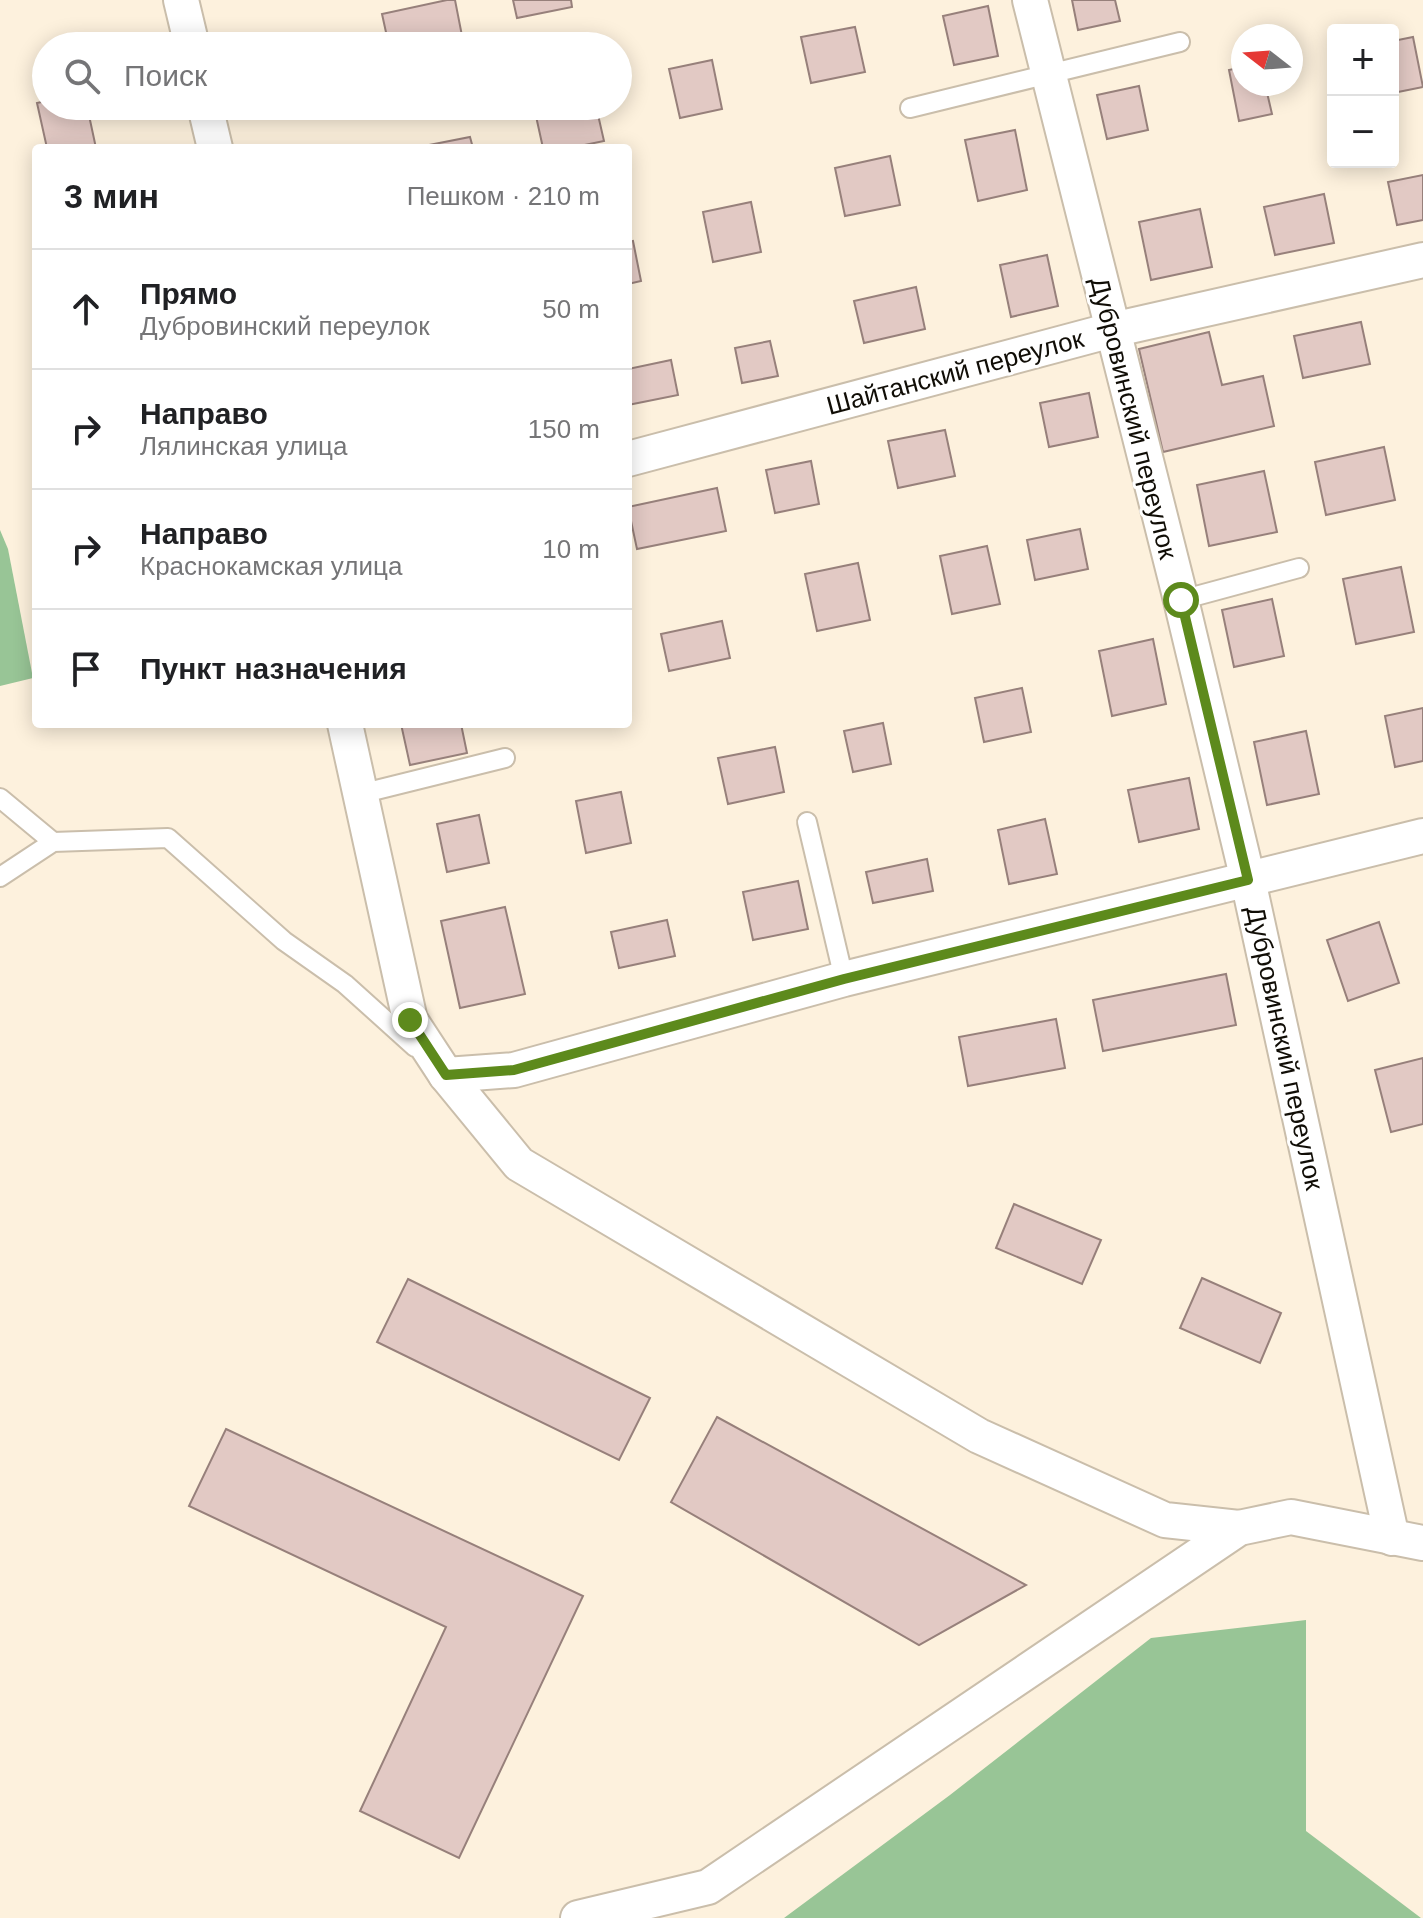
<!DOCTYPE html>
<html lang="ru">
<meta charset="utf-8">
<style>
body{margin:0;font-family:Arial,sans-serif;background:#f6f6f6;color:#202124}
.controls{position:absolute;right:24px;top:24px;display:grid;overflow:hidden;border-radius:8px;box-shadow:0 4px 20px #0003}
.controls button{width:72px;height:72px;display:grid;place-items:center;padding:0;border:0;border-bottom:2px solid #e0e0e0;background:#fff;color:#202124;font:40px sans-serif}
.compass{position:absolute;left:1231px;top:24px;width:72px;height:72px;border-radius:50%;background:#fff;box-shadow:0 4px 20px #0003;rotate:287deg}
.stop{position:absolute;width:24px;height:24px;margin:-18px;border:6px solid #5d8a1c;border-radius:50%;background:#fff}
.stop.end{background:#5d8a1c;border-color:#fff;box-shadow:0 2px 8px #0008}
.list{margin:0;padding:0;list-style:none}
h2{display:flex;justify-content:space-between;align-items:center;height:104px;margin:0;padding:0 32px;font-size:34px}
h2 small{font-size:26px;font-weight:400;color:#757577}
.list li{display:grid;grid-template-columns:52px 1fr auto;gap:24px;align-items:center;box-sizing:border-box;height:120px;padding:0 32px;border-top:2px solid #e0e0e0}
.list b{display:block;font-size:30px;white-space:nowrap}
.list p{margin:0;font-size:26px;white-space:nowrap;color:#757577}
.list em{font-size:26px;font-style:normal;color:#757577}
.icon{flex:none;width:44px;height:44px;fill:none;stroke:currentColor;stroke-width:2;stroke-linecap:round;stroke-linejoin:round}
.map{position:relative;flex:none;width:1423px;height:1918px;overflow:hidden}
.search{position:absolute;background:#fff;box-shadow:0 4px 20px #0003;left:32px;top:32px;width:600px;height:88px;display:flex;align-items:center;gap:20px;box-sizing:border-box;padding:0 28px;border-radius:44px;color:#757577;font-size:30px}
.panel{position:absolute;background:#fff;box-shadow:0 4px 20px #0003;left:32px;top:144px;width:600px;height:584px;border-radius:8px}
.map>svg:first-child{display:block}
</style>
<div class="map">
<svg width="1423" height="1918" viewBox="0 0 1423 1918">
<rect width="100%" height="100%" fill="#fdf1dd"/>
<g fill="#98c596">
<polygon points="0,530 8,549 33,678 0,686"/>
<polygon points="1306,1620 1306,1831 1421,1918 784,1918 950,1795 1151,1638"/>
</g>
<g fill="#e2c9c4" stroke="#97807b" stroke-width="2">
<polygon points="447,0 455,0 464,46 389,46 382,14"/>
<polygon points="513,0 571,0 572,7 517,18"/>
<polygon points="1072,0 1115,0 1120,21 1078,30"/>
<polygon points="988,6 998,56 954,65 943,16"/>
<polygon points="855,27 865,72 811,83 801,37"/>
<polygon points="301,34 303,46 244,46"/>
<polygon points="1413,37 1423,87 1393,93 1393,41"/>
<polygon points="712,60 722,109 680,118 669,69"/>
<polygon points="1243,67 1243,84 1265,84 1272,114 1239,121 1229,70"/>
<polygon points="1139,86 1148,130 1107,139 1097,95"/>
<polygon points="46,101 46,106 87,106 96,148 47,148 37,103"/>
<polygon points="540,106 596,106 604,141 570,148 543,148 534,107"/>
<polygon points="1015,130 1027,190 978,201 965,140"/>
<polygon points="470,137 473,148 425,148 424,146"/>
<polygon points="890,156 900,205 845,216 835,168"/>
<polygon points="1423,175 1423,220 1397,225 1388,182"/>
<polygon points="1324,194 1334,243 1275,255 1264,207"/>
<polygon points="751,202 761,252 713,262 703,212"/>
<polygon points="1200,209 1212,267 1151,280 1139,222"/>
<polygon points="633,241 641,281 628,284 628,242"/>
<polygon points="1047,255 1058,306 1011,317 1000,265"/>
<polygon points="916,287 925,329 864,343 854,301"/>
<polygon points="1361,322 1370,364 1303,378 1294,336"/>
<polygon points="1209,332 1222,385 1263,376 1274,426 1163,452 1139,349"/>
<polygon points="770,341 778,376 742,383 735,348"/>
<polygon points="671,360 678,395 628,405 628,369"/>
<polygon points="1089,393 1098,437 1049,447 1040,403"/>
<polygon points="945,430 955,476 898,488 888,441"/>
<polygon points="1384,447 1395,500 1326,515 1315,462"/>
<polygon points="811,461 819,504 775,513 766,470"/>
<polygon points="1264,471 1277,532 1209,546 1197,485"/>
<polygon points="717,488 726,531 637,549 628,507"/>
<polygon points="1080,529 1088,569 1035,580 1027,540"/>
<polygon points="987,546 1000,604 952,614 940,556"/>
<polygon points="858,563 870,620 817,631 805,574"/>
<polygon points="1401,567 1414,632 1356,644 1343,579"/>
<polygon points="1272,599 1284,656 1234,667 1222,610"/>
<polygon points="722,621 730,658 669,671 661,634"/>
<polygon points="1153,639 1166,704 1112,716 1099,651"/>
<polygon points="1022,688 1031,732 984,742 975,698"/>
<polygon points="1423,708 1423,761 1395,767 1385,716"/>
<polygon points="883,723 891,764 853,772 844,731"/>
<polygon points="401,724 461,724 467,753 410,765"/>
<polygon points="1306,731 1319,794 1267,805 1254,742"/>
<polygon points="775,747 784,792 728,804 718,758"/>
<polygon points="1189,778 1199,829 1139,842 1128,790"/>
<polygon points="621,792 631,843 586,853 576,801"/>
<polygon points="479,815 489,863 447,872 437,824"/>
<polygon points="1045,819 1057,874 1009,884 998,830"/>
<polygon points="927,859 933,891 873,903 866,872"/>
<polygon points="798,881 808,929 753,940 743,892"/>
<polygon points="505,907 525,994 460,1008 441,921"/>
<polygon points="667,920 675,956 619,968 611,932"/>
<polygon points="1379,922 1399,983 1348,1001 1327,940"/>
<polygon points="1226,974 1236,1025 1103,1051 1093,1000"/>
<polygon points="1056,1019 1065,1068 968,1086 959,1037"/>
<polygon points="1423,1058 1423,1124 1391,1132 1375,1070"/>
<polygon points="1014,1204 1101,1240 1082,1284 996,1248"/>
<polygon points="1202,1278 1281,1313 1260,1363 1180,1328"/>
<polygon points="408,1279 650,1398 619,1460 377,1342"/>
<polygon points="717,1417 1026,1585 919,1645 671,1502"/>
<polygon points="226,1429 583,1596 459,1858 360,1811 446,1627 189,1506"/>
</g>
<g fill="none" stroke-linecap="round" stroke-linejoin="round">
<defs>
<g id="service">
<polyline points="910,108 1180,42"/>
<polyline points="1181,600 1299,568"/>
<polyline points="360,794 505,758"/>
<polyline points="0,798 53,842"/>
<polyline points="807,822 844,979"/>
<polyline points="0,877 53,842 168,838 284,941 345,984 415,1047"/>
</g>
<g id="minor">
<polyline points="181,0 192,46"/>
<polyline points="1030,0 1181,600 1248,880 1392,1538"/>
<polyline points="205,106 215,148"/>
<polyline points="628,459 1112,330 1423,260"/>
<polyline points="345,724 410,1020 446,1075 519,1164 979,1436 1165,1520 1239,1528"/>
<polyline points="446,1075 514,1070 844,979 1423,836"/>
<polyline points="578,1918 708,1887 1239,1528 1291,1517 1423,1543"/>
</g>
</defs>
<use href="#service" stroke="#cabeab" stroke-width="22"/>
<use href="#minor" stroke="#cabeab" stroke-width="38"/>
<use href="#service" stroke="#fff" stroke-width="18"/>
<use href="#minor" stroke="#fff" stroke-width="34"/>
</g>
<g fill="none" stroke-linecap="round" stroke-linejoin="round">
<polyline stroke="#5d8a1c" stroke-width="10" points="410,1020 446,1075 514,1070 844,979 1248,880 1181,600"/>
</g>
<g text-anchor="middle" stroke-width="6" stroke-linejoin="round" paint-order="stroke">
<g font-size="26" fill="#100d06" stroke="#fff">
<text transform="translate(955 372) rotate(-15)" y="9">Шайтанский переулок</text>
<text transform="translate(1134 418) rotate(76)" y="9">Дубровинский переулок</text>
<text transform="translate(1285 1048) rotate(78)" y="9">Дубровинский переулок</text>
</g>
</g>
</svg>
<div class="controls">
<button>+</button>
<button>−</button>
</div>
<svg class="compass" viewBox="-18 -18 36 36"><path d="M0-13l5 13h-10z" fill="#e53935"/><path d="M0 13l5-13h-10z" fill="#757577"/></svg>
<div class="stop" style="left:1181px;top:600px"></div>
<div class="stop end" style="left:410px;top:1020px"></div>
<div class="search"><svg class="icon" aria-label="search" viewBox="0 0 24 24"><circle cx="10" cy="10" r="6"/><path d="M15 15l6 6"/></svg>Поиск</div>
<section class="panel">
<h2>3 мин<small>Пешком · 210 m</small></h2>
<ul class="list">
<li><svg class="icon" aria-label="ahead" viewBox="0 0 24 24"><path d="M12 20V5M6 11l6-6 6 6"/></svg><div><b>Прямо</b><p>Дубровинский переулок</p></div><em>50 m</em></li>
<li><svg class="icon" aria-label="right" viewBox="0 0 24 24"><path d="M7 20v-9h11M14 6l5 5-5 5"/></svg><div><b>Направо</b><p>Лялинская улица</p></div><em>150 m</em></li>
<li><svg class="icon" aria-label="right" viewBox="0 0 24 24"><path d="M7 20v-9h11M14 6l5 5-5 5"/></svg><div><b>Направо</b><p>Краснокамская улица</p></div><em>10 m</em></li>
<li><svg class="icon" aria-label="arrive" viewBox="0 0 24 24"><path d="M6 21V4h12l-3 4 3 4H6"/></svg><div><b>Пункт назначения</b></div></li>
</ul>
</section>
</div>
